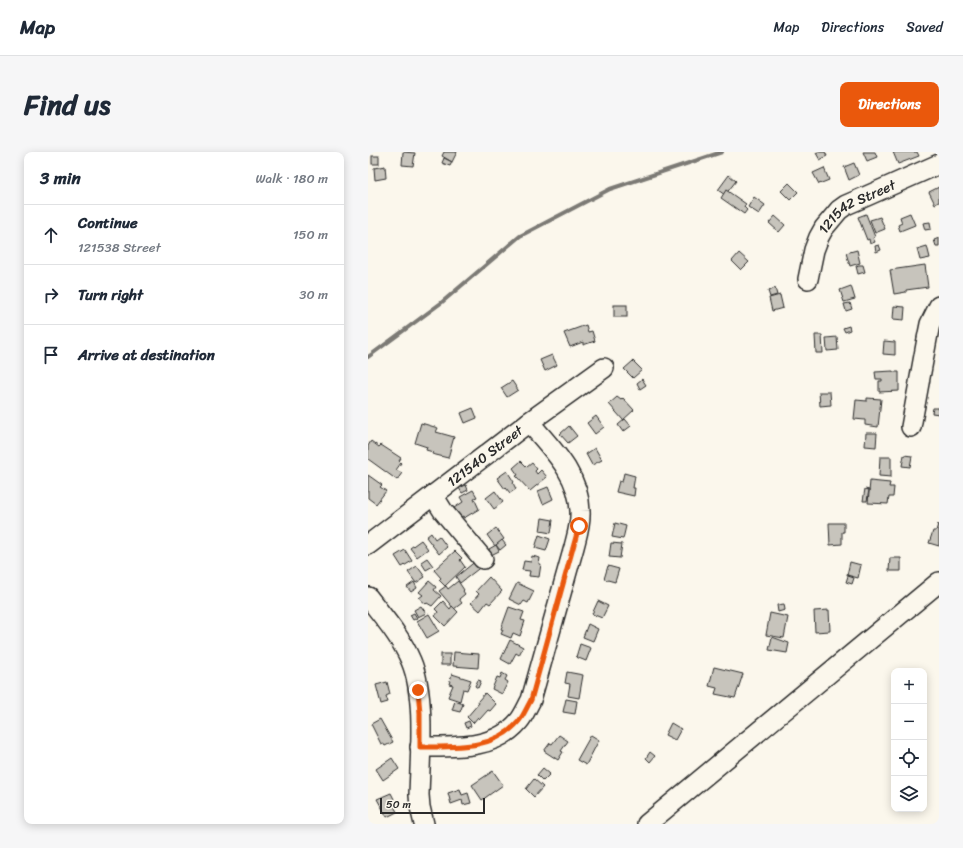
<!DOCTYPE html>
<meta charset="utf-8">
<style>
body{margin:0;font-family:Sriracha,sans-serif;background:#f6f6f7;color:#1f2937}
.controls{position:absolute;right:12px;bottom:12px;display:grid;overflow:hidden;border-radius:8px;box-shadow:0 2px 10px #0003}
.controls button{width:36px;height:36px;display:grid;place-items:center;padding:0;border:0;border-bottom:1px solid #e0e1e3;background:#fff;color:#1f2937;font:20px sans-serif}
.scale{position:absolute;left:12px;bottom:10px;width:105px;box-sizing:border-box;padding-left:4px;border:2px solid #2b2b2b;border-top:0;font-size:11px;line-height:14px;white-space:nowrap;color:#2b2b2b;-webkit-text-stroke:3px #fbf7ec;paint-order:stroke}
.stop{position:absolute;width:12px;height:12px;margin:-9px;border:3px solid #ea580c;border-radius:50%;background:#fff}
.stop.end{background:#ea580c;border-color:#fff;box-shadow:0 1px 4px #0008}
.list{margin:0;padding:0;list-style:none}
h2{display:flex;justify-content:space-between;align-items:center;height:52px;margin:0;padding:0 16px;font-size:17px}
h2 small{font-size:13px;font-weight:400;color:#747a83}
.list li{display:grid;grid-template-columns:26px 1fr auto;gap:12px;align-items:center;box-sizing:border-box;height:60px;padding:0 16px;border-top:1px solid #e0e1e3}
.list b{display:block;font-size:15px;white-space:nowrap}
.list p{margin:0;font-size:13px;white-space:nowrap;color:#747a83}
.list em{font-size:13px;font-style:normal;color:#747a83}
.icon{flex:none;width:22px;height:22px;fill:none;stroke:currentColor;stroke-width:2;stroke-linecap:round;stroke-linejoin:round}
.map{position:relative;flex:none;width:571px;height:672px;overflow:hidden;border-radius:8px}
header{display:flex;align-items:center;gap:24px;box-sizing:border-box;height:56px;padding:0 20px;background:#fff;border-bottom:1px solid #e0e1e3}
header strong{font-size:19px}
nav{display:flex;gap:22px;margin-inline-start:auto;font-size:14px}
.intro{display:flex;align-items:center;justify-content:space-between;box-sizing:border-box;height:96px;padding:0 24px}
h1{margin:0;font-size:28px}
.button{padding:10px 18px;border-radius:8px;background:#ea580c;color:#fff;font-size:14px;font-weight:700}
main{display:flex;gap:24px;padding:0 24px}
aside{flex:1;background:#fff;border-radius:8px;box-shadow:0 2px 10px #0003}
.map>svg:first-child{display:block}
</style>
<header>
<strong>Map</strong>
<nav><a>Map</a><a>Directions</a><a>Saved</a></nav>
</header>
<div class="intro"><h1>Find us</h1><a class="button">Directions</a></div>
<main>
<aside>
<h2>3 min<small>Walk · 180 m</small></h2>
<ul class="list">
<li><svg class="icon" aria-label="ahead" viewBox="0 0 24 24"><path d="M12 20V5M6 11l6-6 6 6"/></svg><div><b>Continue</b><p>121538 Street</p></div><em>150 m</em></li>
<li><svg class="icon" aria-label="right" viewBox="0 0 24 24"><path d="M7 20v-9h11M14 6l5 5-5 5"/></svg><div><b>Turn right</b></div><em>30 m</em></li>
<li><svg class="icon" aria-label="arrive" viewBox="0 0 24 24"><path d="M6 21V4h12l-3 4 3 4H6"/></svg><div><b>Arrive at destination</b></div></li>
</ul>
</aside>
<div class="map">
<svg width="571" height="672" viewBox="0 0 571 672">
<rect width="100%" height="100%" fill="#fbf7ec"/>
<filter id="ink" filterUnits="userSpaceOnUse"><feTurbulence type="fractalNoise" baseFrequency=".025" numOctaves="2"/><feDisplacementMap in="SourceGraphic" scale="8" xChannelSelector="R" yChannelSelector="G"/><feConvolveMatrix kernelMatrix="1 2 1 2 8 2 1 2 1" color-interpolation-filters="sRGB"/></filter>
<g filter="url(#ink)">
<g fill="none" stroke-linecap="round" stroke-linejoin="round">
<polyline stroke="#7b7a75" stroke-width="4" points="0,205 73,151 152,84 242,37 354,0"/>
</g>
<g fill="#c7c4bc" stroke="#2b2b2b">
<polygon points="35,0 47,1 45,14 34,13"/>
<polygon points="76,0 89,0 84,10 74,4"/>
<polygon points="450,0 457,0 459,4 452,8 448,1"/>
<polygon points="495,0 507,0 509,5 499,9"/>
<polygon points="525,0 549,0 551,4 530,12"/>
<rect x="4" y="4" width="7" height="8"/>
<polygon points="76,6 84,10 82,14 74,11"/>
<polygon points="486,11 491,23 481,28 476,15"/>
<polygon points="17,14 18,26 7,28 6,16"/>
<polygon points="456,16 461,28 451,32 445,21"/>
<polygon points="361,23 368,29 357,43 350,38"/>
<polygon points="421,31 430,40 422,48 413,39"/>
<polygon points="571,35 571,50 567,52 561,40"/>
<polygon points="358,38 378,52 376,55 379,58 376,62 353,46"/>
<polygon points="386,45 397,53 391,62 380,55"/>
<polygon points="542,61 547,73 532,79 530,73 534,71 532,65"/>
<polygon points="498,62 507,85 505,86 507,90 502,92 501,87 499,88 490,65"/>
<polygon points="407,64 417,73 411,80 401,71"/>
<polygon points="512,65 517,77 507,81 502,68"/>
<polygon points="562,70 563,77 557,78 555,71"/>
<polygon points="571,86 571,94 568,94 566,88"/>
<polygon points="511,93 513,98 508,100 507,94"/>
<polygon points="559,94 562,106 552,108 549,97"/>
<polygon points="489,98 492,111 482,114 478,101"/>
<polygon points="371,101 381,110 373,118 364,109"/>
<polygon points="491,113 495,113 497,120 490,122 488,114"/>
<polygon points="557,113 560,135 538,138 538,140 526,142 522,118"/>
<polygon points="483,134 487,147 476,150 472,138"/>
<polygon points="407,136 409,143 402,145 400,139"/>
<polygon points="412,143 415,156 404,159 401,146"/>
<polygon points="482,151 484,157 478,159 476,152"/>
<rect x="246" y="153" width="13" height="12"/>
<polygon points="526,154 537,155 536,168 525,167"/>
<polygon points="218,173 220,180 224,179 227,189 215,193 215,190 202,195 196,181"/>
<polygon points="481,174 482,178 477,180 475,176"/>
<polygon points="447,183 454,183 455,201 448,201"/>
<polygon points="469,185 470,198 459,199 458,186"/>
<polygon points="516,189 527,190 527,203 515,202"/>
<polygon points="184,203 189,213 177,219 172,208"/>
<polygon points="265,209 274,218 265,226 256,217"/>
<polygon points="525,219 525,220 531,220 531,239 511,240 511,229 514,229 514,227 508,227 507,220"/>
<polygon points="274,227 278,233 272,237 269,231"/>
<polygon points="144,229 150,238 139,245 133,236"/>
<polygon points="451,240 462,240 463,253 452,254"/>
<polygon points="249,245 253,248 255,246 266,258 255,268 241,252"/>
<polygon points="499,246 513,247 510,275 497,273 497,268 486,267 488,248 499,249"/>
<polygon points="105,256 109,266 97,271 93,261"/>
<polygon points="565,256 571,256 571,262 564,261"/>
<polygon points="228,264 236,275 227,282 219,271"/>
<polygon points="257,267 263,274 255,280 250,273"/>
<polygon points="53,271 70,276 68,280 86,285 80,306 64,302 65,300 58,298 59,295 47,291"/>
<polygon points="201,274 209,284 200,291 192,282"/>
<polygon points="498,281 509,281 508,295 497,294"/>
<polygon points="3,289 11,295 13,293 33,306 31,309 33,311 28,318 34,321 29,328 0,307 0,294"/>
<polygon points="227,296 234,308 224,313 218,302"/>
<polygon points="536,303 544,304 542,315 534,314"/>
<polygon points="512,305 523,305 523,325 511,324"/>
<polygon points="153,309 159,315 164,311 169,317 167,319 169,322 173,318 179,325 162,339 148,324 150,323 145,316"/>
<polygon points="139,319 146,330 145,331 148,337 142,341 138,336 137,337 129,326"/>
<polygon points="256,321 267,324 265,336 267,336 266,344 248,340 251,329 254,330"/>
<polygon points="0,323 14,333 12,335 18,339 8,352 0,346"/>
<polygon points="502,329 522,331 521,335 526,335 525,345 521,345 520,352 500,351"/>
<polygon points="98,333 100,338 94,341 91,336"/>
<polygon points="180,335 185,347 175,352 170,339"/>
<polygon points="497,337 501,338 499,349 495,349"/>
<polygon points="105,338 109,345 106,346 111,357 96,366 95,364 91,366 86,356 95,350 92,345"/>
<polygon points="127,339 135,350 126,357 118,346"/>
<polygon points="174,366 185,368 183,381 172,379"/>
<polygon points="247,371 258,374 255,387 244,385"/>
<polygon points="461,371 476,371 476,380 474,380 474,392 462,393"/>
<polygon points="570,372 571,373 571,394 561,391 565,379 568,379"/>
<polygon points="128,376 136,387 127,394 119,383"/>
<polygon points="63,381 67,387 71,384 79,395 71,402 58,385"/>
<polygon points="171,383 182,387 178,399 167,396"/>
<polygon points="53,388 60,397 49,405 42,396"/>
<polygon points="134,388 138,393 132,398 128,393"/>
<polygon points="243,391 254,392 252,406 241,405"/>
<polygon points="128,393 131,399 123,403 121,397"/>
<polygon points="37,398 44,409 34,415 27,404"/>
<polygon points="87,399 94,406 92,408 97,415 77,434 71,428 73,426 66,418"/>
<polygon points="164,404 172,406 171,412 173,412 171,425 161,424 162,419 154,418 156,409 163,410"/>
<polygon points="59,406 65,414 58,418 53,410"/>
<polygon points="522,406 533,406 533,419 521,419"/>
<polygon points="109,408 114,414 92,431 88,425"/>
<polygon points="482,410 493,413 490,426 479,423"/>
<polygon points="49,414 57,425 48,431 40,420"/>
<polygon points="240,414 251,417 247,430 236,427"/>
<polygon points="480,424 486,426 484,432 478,430"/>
<polygon points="121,425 134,439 122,452 119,450 112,459 103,451 111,442 108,439"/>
<polygon points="61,429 68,435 66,438 73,444 64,454 59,451 58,452 51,446 55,443 51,440"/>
<polygon points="90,429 96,438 95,439 97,442 91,447 94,451 86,457 71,439 78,434 80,437"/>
<polygon points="46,430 49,436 43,440 39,435"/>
<polygon points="149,431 166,439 160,451 156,449 153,453 141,447"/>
<polygon points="75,449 82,457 84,454 90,460 77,474 67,464 70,460 67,457"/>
<polygon points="230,449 240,454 234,466 224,462"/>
<polygon points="416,452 417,458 410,460 409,453"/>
<polygon points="53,454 58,461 50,465 46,458"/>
<polygon points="141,455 156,460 153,468 157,469 152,484 145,481 143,486 133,482 135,478 133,477"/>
<polygon points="461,458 462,479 447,480 446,459"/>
<polygon points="46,461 49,466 45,468 42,463"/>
<polygon points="402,461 420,465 416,486 398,483"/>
<polygon points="61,462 71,479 59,486 49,469"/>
<polygon points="220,472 230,477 225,489 215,485"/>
<polygon points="404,485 421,491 419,501 401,498"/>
<polygon points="142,488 155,495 151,503 148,501 142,512 133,507"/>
<polygon points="212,492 223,496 218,509 208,505"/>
<polygon points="86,500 111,502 110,516 85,514"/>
<rect x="73" y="502" width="9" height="11"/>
<polygon points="346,515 375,522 367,546 347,542 349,536 341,534"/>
<polygon points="199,520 215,523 211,546 200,544 202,532 197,531"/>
<polygon points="134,521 139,524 137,528 140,530 134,542 124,537 129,525 132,526"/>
<polygon points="84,522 103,528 99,538 95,537 92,549 80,545 85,533 81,532"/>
<polygon points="110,528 113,529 110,536 107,534"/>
<polygon points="19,530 22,542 18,544 20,550 13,552 8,533"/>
<polygon points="117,541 128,552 122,559 120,558 112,567 110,565 105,571 99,565 111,551 110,549"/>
<polygon points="198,547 209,549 207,562 195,560"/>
<polygon points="87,549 95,552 92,560 84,558"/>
<polygon points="12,567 25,590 17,594 15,591 13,592 3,572"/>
<polygon points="101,569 103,574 98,576 96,571"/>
<polygon points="303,571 313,577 307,588 297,583"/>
<polygon points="191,583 200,589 193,599 195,600 190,608 176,599 182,591 184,592"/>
<polygon points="223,583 231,588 218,613 209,608"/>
<polygon points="282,600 287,604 282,610 278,606"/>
<polygon points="24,606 31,617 15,628 8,617"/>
<polygon points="175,616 182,622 175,629 169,623"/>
<polygon points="125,619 135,633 114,648 104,633"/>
<polygon points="166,627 175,635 166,645 158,637"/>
<polygon points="92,637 94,643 100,641 103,651 95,653 94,648 83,652 80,641"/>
<polygon points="23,641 26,647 23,648 29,660 19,665 9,647"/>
</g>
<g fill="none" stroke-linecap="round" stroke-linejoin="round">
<defs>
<g id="minor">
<path id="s1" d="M440 127 446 98 451 85 456 76 471 58 478 53 492 47 571 12"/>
<polyline points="543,275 559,187 562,172 571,154"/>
<polyline points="65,343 75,359 115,407"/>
<path id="s2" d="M0 393 161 270 236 216"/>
<path d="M0 445C16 466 33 485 43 509 58 544 52 605 51 643L52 655 56 672"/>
<path d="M52 595C86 595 127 598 151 569 156 563 159 555 163 548L206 395C209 383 213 371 212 359 211 322 183 296 161 270"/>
<polyline points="279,672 571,430"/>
</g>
</defs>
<use href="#minor" stroke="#2b2b2b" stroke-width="22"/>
<use href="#minor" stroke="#fbf7ec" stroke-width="19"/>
</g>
</g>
<g fill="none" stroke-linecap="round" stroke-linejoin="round" filter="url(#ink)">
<path stroke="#ea580c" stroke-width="5" d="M50 538 52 561V595C86 595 127 598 151 569 156 563 159 555 163 548L211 374"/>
</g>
<g text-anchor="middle" stroke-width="3" stroke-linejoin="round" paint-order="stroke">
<g font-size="14" fill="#2b2b2b" stroke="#fbf7ec">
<text dy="5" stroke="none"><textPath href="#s1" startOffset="94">121542 Street</textPath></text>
<text dy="5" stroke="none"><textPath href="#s2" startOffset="147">121540 Street</textPath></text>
</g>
</g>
</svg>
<div class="controls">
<button>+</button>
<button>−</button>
<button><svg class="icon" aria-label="locate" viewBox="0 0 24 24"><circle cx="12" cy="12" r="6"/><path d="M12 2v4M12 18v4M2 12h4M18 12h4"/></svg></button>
<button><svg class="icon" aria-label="layers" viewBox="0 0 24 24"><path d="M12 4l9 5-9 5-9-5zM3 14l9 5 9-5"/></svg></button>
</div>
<div class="scale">50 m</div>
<div class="stop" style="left:211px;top:374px"></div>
<div class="stop end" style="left:50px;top:538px"></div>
</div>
</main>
